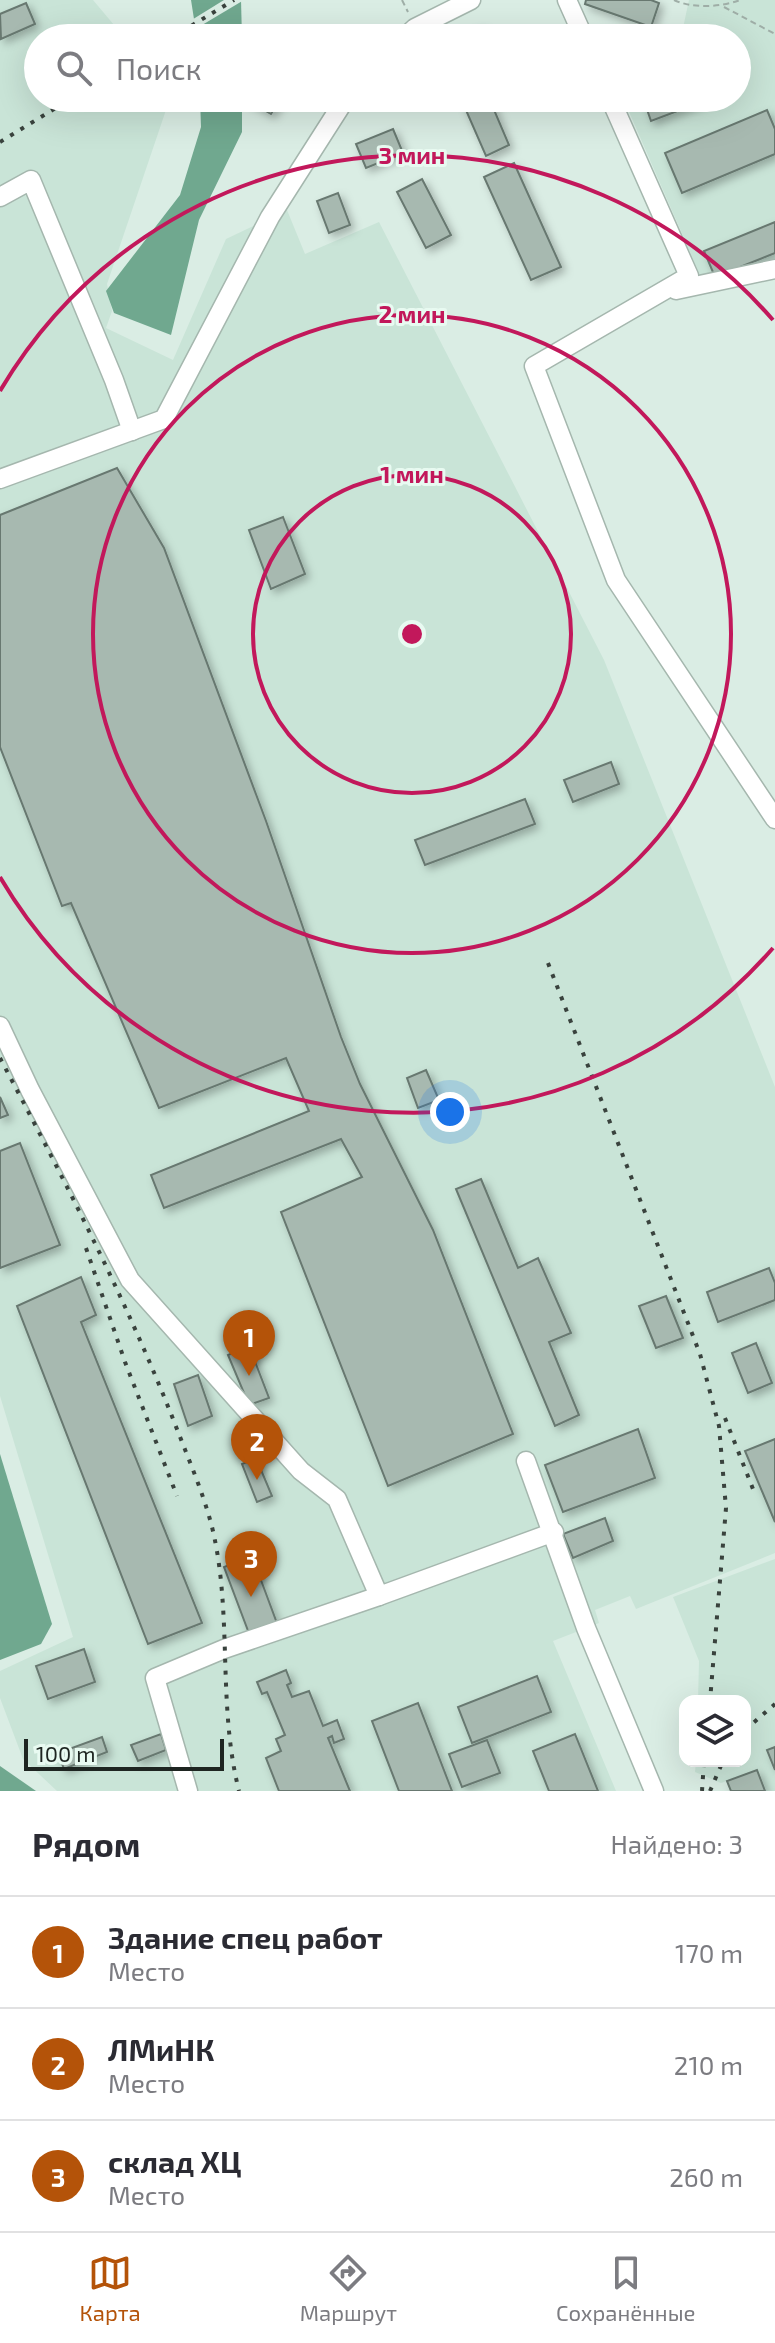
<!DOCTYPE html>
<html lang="ru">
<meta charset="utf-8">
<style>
body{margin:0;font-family:"Exo 2",sans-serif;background:#f2f2f3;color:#2b2b33}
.controls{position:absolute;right:24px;bottom:24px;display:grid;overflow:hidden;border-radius:16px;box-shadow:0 8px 32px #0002}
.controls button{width:72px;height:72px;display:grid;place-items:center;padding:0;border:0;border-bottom:2px solid #e1e1e2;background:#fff;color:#2b2b33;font:40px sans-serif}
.scale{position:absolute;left:24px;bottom:20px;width:200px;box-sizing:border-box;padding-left:8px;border:4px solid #1e2521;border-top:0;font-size:22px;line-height:28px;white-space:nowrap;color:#1e2521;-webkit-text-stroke:6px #e8faf1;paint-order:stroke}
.you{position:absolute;left:450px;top:1112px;width:28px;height:28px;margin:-20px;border:6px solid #fff;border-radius:50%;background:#1a73e8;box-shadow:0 0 0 12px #1a73e833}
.badge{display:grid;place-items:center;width:52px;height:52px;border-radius:50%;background:#b45309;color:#fff;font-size:26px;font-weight:700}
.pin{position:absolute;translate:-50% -66px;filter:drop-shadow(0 2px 4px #0008)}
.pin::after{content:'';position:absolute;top:42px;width:28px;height:24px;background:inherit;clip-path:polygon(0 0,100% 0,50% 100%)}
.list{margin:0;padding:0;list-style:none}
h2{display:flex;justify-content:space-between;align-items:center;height:104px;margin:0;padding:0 32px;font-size:34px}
h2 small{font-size:26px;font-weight:400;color:#7c7c81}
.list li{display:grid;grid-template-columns:52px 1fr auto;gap:24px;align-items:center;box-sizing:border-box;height:112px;padding:0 32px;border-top:2px solid #e1e1e2}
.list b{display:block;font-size:30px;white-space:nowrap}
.list p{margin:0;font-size:26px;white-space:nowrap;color:#7c7c81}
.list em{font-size:26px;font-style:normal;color:#7c7c81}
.icon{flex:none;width:44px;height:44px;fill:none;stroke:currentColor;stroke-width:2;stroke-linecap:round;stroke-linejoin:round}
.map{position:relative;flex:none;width:775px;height:1791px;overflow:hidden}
.search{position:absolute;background:#fff;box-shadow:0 8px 32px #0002;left:24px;right:24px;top:24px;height:88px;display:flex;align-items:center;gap:20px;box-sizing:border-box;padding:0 28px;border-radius:44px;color:#7c7c81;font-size:30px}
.sheet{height:440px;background:#fff}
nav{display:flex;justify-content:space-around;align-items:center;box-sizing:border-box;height:112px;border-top:2px solid #e1e1e2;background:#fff;font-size:22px;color:#7c7c81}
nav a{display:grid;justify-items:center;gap:4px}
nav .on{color:#b45309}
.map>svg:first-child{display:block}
</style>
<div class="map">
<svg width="775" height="1791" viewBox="0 0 775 1791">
<defs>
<filter id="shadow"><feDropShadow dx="4" dy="4" stdDeviation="4" flood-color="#0004"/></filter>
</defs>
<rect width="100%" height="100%" fill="#daede4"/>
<g fill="#c9e4d7">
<polygon points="0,0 93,0 125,38 38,38 38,98 165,98 167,107 107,284 112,311 106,328 173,360 226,239 287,210 305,254 379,222 604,660 775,1087 775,1553 636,1609 630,1596 595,1610 599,1623 553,1641 616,1791 57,1791 23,1759 0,1698 0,1671 73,1637 0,1396"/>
<polygon points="689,0 775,0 775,263 707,291 623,98 737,98 737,38 663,38 683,28"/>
<polygon points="775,1559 775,1791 730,1791 727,1781 721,1783 695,1772 696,1761 745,1761 745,1701 698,1701 699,1661 673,1597"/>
</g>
<g fill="#70a88f">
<polygon points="191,0 241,0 242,38 197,38"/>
<polygon points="200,98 242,98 242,132 199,220 171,335 114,313 106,291 180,195 201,127"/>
<polygon points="0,1454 52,1624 41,1644 0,1660"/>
<polygon points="0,1766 36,1791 0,1791"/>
</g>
<polygon fill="#daede4" points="224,0 244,0 192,31 190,21"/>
<g fill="#a7b9b0" stroke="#677870" stroke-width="2" filter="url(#shadow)">
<polygon points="586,0 651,0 659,3 651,27 585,4"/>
<polygon points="26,3 35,24 1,39 0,14"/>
<polygon points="481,26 487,38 453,38"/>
<polygon points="250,98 281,98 271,114 248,101"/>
<polygon points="470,98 489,98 509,145 486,156 462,101"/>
<polygon points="643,98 712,98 651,121"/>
<polygon points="767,110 775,129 775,154 682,193 665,153"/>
<polygon points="393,129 403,153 366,168 356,144"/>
<polygon points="514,163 561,267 531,280 484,177"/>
<polygon points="422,179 451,235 426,248 397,192"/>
<polygon points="338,193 350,225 329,233 317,201"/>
<polygon points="775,222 775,253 715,277 704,251"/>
<polygon points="117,468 164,548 266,821 341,1037 360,1084 433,1230 513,1434 388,1486 281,1212 362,1177 341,1139 164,1208 151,1175 309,1111 286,1058 159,1108 71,903 62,906 0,747 0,515"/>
<polygon points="283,517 305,574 271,589 249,530"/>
<polygon points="611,762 619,784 573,802 564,780"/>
<polygon points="525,799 535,824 425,865 415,840"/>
<polygon points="426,1070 439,1100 418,1108 407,1078"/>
<polygon points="0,1097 8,1115 0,1118"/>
<polygon points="20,1143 60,1245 0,1268 0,1151"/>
<polygon points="481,1179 518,1268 538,1258 571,1333 549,1342 579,1415 555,1426 456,1189"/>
<polygon points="769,1268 775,1283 775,1300 718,1322 707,1292"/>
<polygon points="81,1277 96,1315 81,1322 202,1623 148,1644 17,1306"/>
<polygon points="666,1296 683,1338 656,1348 639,1306"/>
<polygon points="756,1343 772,1383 748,1393 732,1353"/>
<polygon points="249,1346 269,1398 249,1405 228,1355"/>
<polygon points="198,1375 212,1416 188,1426 174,1384"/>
<polygon points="638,1429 655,1478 563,1512 545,1465"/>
<polygon points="775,1439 775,1522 745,1451"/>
<polygon points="256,1458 272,1496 257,1502 242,1464"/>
<polygon points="605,1518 613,1541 573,1558 563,1534"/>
<polygon points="252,1556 278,1626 250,1636 224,1567"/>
<polygon points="84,1649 95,1682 48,1699 36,1666"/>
<polygon points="286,1670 291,1683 287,1685 292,1697 309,1691 323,1726 337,1720 344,1739 334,1743 332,1736 328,1738 350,1791 279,1791 266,1758 281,1751 276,1739 285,1735 267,1692 262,1694 257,1682"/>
<polygon points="537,1676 551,1712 472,1743 458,1707"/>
<polygon points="418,1703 452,1791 399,1791 372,1721"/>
<polygon points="161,1734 166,1750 138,1761 131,1745"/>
<polygon points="575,1734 598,1791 549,1791 533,1751"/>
<polygon points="102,1737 107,1752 64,1769 58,1753"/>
<polygon points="487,1740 500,1773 462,1787 449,1754"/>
<polygon points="775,1747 775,1770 767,1750"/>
<polygon points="757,1770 765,1791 731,1791 727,1781"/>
</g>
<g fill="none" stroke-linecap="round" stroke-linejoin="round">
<defs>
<g id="minor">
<polyline points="567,0 584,38"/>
<polyline points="404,38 415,28 471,0"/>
<polyline points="610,98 689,276 534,366 616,580 775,819"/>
<polyline points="0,197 31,180 114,380 132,431"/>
<polyline points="676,290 775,269"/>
<polyline points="0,479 164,419 270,217 346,98"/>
<polyline points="0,1026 30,1090 130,1280 301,1471 337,1499 379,1596 554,1532"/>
<polyline points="526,1461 586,1628 654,1791"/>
<polyline points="188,1791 155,1678 224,1649 379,1596"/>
</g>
</defs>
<use href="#minor" stroke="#a5b7ae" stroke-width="21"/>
<g stroke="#9faea7" stroke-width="2" stroke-dasharray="6 4" stroke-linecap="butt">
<polyline points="402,0 408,12"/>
<path d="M674 0C693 9 721 7 740 0"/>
<polyline points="724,7 775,34"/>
</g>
<use href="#minor" stroke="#fff" stroke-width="18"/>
<g stroke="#39423d" stroke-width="4" stroke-dasharray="4 8" stroke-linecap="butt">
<polyline points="171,38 234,0"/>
<polyline points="0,142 72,98"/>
<polyline points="548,963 700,1354 719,1426 726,1508 710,1701"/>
<path d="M0 1058C63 1177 126 1299 175 1424 188 1458 203 1492 212 1527 233 1613 217 1704 239 1791"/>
<polyline points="86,1248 125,1362 177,1496"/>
<polyline points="725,1418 753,1489"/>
<polyline points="745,1730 775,1704"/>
<polyline points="702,1791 704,1761"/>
<polyline points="710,1791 723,1761"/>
</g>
</g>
<g fill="none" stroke="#c2185b" stroke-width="4">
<circle cx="412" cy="634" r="159"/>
<circle cx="412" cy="634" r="319"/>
<path d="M773 948A478 478 0 0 1 0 877M0 391A478 478 0 0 1 773 320"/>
</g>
<circle cx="412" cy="634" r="12" fill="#c2185b" stroke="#e8faf1" stroke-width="4"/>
<g font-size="24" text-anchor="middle" font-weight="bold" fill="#c2185b" stroke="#e8faf1" stroke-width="6" stroke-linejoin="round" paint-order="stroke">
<text x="412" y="164">3 мин</text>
<text x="412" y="323">2 мин</text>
<text x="412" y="483">1 мин</text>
</g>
</svg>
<div class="controls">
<button><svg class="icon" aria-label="layers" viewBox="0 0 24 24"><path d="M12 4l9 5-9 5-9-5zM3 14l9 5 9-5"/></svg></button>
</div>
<div class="scale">100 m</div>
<div class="you"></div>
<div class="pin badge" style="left:249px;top:1376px">1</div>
<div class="pin badge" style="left:257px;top:1480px">2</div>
<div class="pin badge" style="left:251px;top:1597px">3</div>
<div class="search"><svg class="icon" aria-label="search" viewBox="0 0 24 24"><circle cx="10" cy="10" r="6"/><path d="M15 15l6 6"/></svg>Поиск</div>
</div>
<section class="sheet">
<h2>Рядом<small>Найдено: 3</small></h2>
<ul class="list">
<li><span class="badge">1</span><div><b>Здание спец работ</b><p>Место</p></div><em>170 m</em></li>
<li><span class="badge">2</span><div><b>ЛМиНК</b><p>Место</p></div><em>210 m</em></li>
<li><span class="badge">3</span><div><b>склад ХЦ</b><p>Место</p></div><em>260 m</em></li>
</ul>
</section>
<nav>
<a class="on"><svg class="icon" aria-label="map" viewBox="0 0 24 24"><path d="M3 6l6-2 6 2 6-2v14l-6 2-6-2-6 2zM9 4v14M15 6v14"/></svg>Карта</a>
<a><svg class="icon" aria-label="directions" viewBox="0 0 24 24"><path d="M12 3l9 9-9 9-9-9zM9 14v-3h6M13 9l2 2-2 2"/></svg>Маршрут</a>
<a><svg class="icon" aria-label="saved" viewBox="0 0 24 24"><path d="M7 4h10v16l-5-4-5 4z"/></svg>Сохранённые</a>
</nav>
